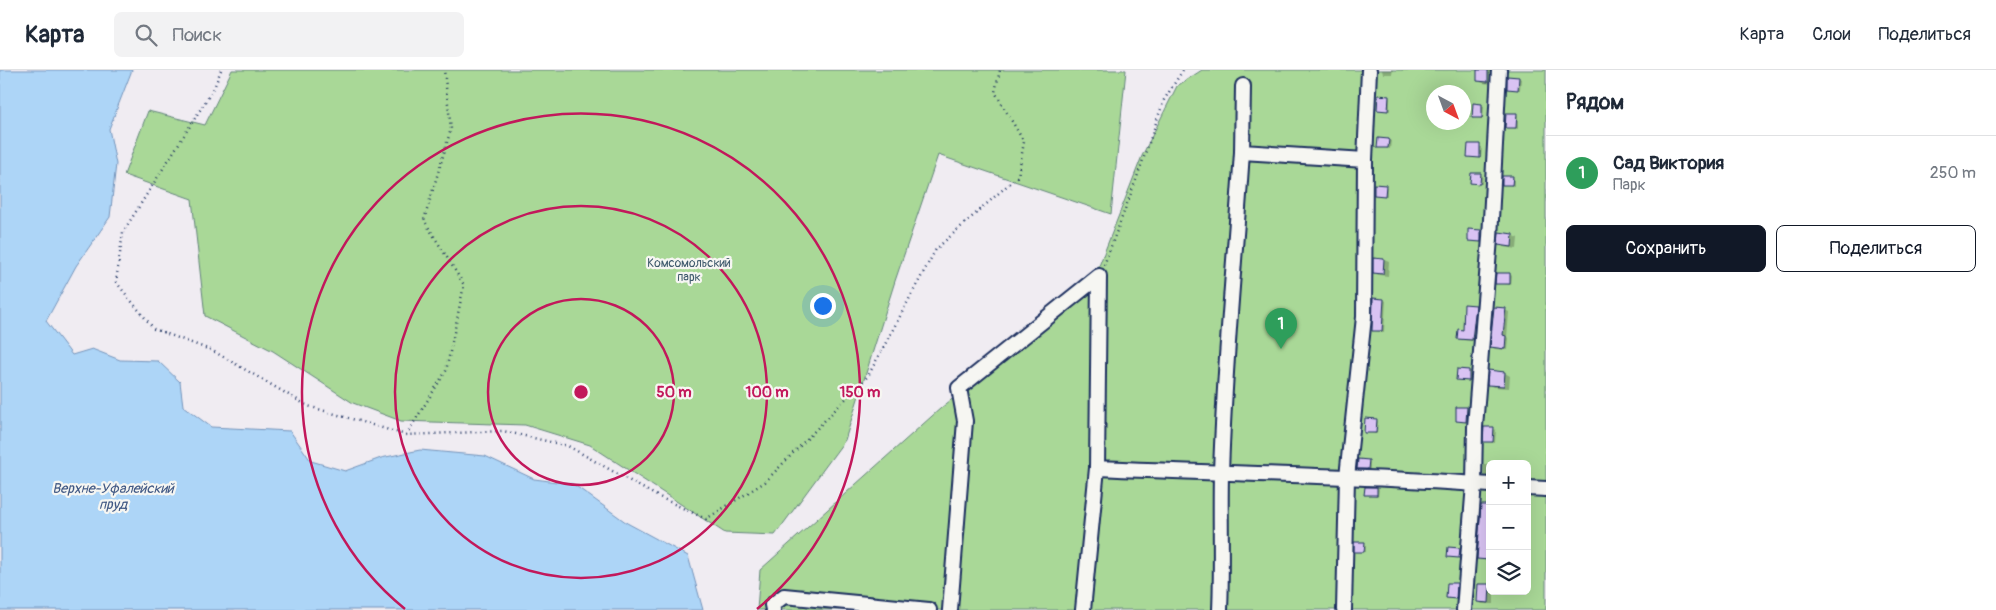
<!DOCTYPE html>
<html lang="ru">
<meta charset="utf-8">
<style>
body{margin:0;font-family:Pangolin,sans-serif;background:#f2f2f3;color:#1f2937}
.controls{position:absolute;right:15px;bottom:15px;display:grid;overflow:hidden;border-radius:8px;box-shadow:0 5px 20px #0002}
.controls button{width:45px;height:45px;display:grid;place-items:center;padding:0;border:0;border-bottom:1px solid #e0e1e3;background:#fff;color:#1f2937;font:25px sans-serif}
.compass{position:absolute;left:1426px;top:15px;width:45px;height:45px;border-radius:50%;background:#fff;box-shadow:0 5px 20px #0002;rotate:139deg}
.you{position:absolute;left:822px;top:235px;width:18px;height:18px;margin:-12px;border:4px solid #fff;border-radius:50%;background:#1a73e8;box-shadow:0 0 0 8px #1a73e833}
.badge{display:grid;place-items:center;width:32px;height:32px;border-radius:50%;background:#111827;color:#fff;font-size:16px;font-weight:700}
.pin{position:absolute;translate:-50% -41px;filter:drop-shadow(0 1px 2px #0008)}
.pin::after{content:'';position:absolute;top:26px;width:18px;height:15px;background:inherit;clip-path:polygon(0 0,100% 0,50% 100%)}
.list{margin:0;padding:0;list-style:none}
h2{display:flex;justify-content:space-between;align-items:center;height:65px;margin:0;padding:0 20px;font-size:21px}
h2 small{font-size:16px;font-weight:400;color:#747a83}
.list li{display:grid;grid-template-columns:32px 1fr auto;gap:15px;align-items:center;box-sizing:border-box;height:75px;padding:0 20px;border-top:1px solid #e0e1e3}
.list b{display:block;font-size:19px;white-space:nowrap}
.list p{margin:0;font-size:16px;white-space:nowrap;color:#747a83}
.list em{font-size:16px;font-style:normal;color:#747a83}
.actions{display:flex;gap:10px;padding:15px 20px}
.actions a{flex:1;padding:11px 0;border:1px solid #111827;border-radius:8px;text-align:center;font-size:18px;color:#111827}
.actions .main{background:#111827;color:#fff}
.icon{flex:none;width:28px;height:28px;fill:none;stroke:currentColor;stroke-width:2;stroke-linecap:round;stroke-linejoin:round}
.map{position:relative;flex:none;width:1546px;height:540px;overflow:hidden}
header{display:flex;align-items:center;gap:30px;box-sizing:border-box;height:70px;padding:0 25px;background:#fff;border-bottom:1px solid #e0e1e3}
header strong{font-size:24px}
nav{display:flex;gap:28px;margin-inline-start:auto;font-size:18px}
.search{width:350px;height:45px;background:#f2f2f3;display:flex;align-items:center;gap:12px;box-sizing:border-box;padding:0 18px;border-radius:8px;color:#747a83;font-size:19px}
main{display:flex}
aside{flex:1;background:#fff}
.map>svg:first-child{display:block}
</style>
<header>
<strong>Карта</strong>
<div class="search"><svg class="icon" aria-label="search" viewBox="0 0 24 24"><circle cx="10" cy="10" r="6"/><path d="M15 15l6 6"/></svg>Поиск</div>
<nav><a>Карта</a><a>Слои</a><a>Поделиться</a></nav>
</header>
<main>
<div class="map">
<svg width="1546" height="540" viewBox="0 0 1546 540">
<rect width="100%" height="100%" fill="#f0ecf2"/>
<filter id="ink" filterUnits="userSpaceOnUse"><feTurbulence type="fractalNoise" baseFrequency=".02" numOctaves="2"/><feDisplacementMap in="SourceGraphic" scale="10" xChannelSelector="R" yChannelSelector="G"/><feConvolveMatrix kernelMatrix="1 2 1 2 8 2 1 2 1" color-interpolation-filters="sRGB"/></filter>
<g filter="url(#ink)">
<g fill="#a9d897" stroke="#62847a" fill-rule="evenodd">
<polygon points="232,0 1126,0 1111,144 938,85 895,211 845,370 775,465 725,463 590,375 525,355 401,351 353,333 273,281 205,246 192,129 124,105 148,41 205,55"/>
<path d="M1202 0H1546V540H757L760 500 941 338 1090 219 1142 86 1177 16ZM1434 22H1464V52H1434ZM1490 394H1527V521H1490Z"/>
</g>
<polygon fill="#add5f7" stroke="#7393ba" points="0,0 132,0 109,59 116,94 110,147 76,196 46,251 72,285 92,279 120,290 158,291 180,312 183,336 211,357 290,361 311,391 345,401 381,388 420,380 485,386 534,409 573,414 627,453 688,486 703,540 0,540"/>
<g fill="#0003">
<polygon points="1382,0 1393,0 1392,4 1383,4"/>
<polygon points="1479,0 1493,0 1492,14 1483,13 1478,11"/>
<polygon points="1519,8 1521,9 1520,20 1508,18"/>
<polygon points="1389,27 1390,28 1390,41 1378,39"/>
<polygon points="1474,35 1484,36 1483,49 1473,47"/>
<polygon points="1516,45 1518,46 1518,59 1506,57"/>
<polygon points="1389,70 1391,71 1390,79 1379,77"/>
<polygon points="1469,75 1482,77 1481,88 1469,87"/>
<polygon points="1481,105 1483,106 1482,114 1471,113"/>
<polygon points="1512,107 1514,108 1514,116 1503,114"/>
<polygon points="1385,116 1387,117 1387,126 1375,124"/>
<polygon points="1480,162 1482,163 1482,172 1469,170"/>
<polygon points="1500,164 1513,165 1518,168 1517,179 1504,177 1499,175"/>
<polygon points="1374,189 1384,190 1389,192 1388,206 1379,205 1374,203"/>
<polygon points="1510,204 1512,206 1511,215 1497,213"/>
<polygon points="1384,230 1386,231 1384,262 1375,261 1373,260"/>
<polygon points="1475,236 1477,237 1474,271 1461,270 1459,269"/>
<polygon points="1505,240 1509,242 1507,267 1509,269 1508,280 1495,279 1491,277"/>
<polygon points="1469,301 1471,302 1470,311 1458,310"/>
<polygon points="1505,303 1510,306 1509,318 1493,317 1488,314"/>
<polygon points="1467,338 1469,340 1468,352 1457,350"/>
<polygon points="1376,350 1378,351 1377,364 1365,362"/>
<polygon points="1494,359 1496,360 1495,373 1485,371"/>
<polygon points="1368,391 1370,392 1370,400 1359,398"/>
<polygon points="1484,395 1490,395 1490,408 1484,405"/>
<polygon points="1377,418 1379,419 1378,426 1366,424"/>
<polygon points="1490,436 1490,492 1478,488"/>
<polygon points="1364,474 1366,475 1366,482 1357,482"/>
<polygon points="1460,479 1462,480 1461,488 1450,487"/>
<polygon points="1448,514 1459,516 1458,529 1448,527"/>
<polygon points="1490,516 1490,521 1494,521 1494,534 1482,534 1478,531"/>
</g>
<g fill="#d9c3f3" stroke="#1b2f5e">
<polygon points="1477,0 1488,0 1488,12 1477,11"/>
<polygon points="1507,6 1519,7 1518,20 1507,19"/>
<polygon points="1378,25 1389,26 1388,41 1377,40"/>
<polygon points="1473,33 1482,34 1482,48 1472,48"/>
<polygon points="1506,43 1517,43 1516,58 1505,58"/>
<polygon points="1378,68 1389,69 1388,78 1377,78"/>
<polygon points="1468,74 1480,74 1480,88 1467,87"/>
<polygon points="1471,103 1481,103 1480,114 1470,113"/>
<polygon points="1502,106 1513,106 1512,115 1502,115"/>
<polygon points="1374,114 1386,115 1385,126 1374,125"/>
<polygon points="1468,159 1481,160 1481,172 1468,171"/>
<polygon points="1499,162 1513,164 1512,177 1498,175"/>
<polygon points="1373,188 1384,189 1383,204 1373,203"/>
<polygon points="1496,203 1510,203 1510,214 1495,214"/>
<polygon points="1373,228 1384,229 1382,261 1372,261"/>
<polygon points="1464,234 1476,235 1472,270 1457,269 1458,259 1463,260"/>
<polygon points="1494,237 1506,238 1503,265 1506,266 1505,279 1490,277"/>
<polygon points="1457,299 1469,300 1469,311 1456,310"/>
<polygon points="1488,300 1505,302 1504,316 1487,315"/>
<polygon points="1456,337 1467,337 1466,352 1456,351"/>
<polygon points="1365,348 1377,349 1376,363 1364,363"/>
<polygon points="1484,357 1494,357 1493,372 1483,372"/>
<polygon points="1358,389 1369,390 1368,399 1357,399"/>
<polygon points="1365,417 1377,417 1377,425 1364,425"/>
<polygon points="1481,435 1490,435 1489,490 1477,489"/>
<polygon points="1354,472 1365,472 1364,482 1354,482"/>
<polygon points="1448,477 1460,478 1459,488 1447,487"/>
<polygon points="1447,513 1457,513 1456,529 1446,528"/>
<polygon points="1478,514 1490,514 1489,533 1477,532"/>
</g>
<g fill="none" stroke-linecap="round" stroke-linejoin="round">
<defs>
<g id="minor">
<polyline points="1243,16 1242,82 1365,90"/>
<polyline points="1527,418 1546,419"/>
<polyline points="773,540 772,535 784,526 929,540"/>
<path d="M950 540 965 351 959 318 1099 206 1097 398C1228 404 1359 405 1490 415"/>
<polyline points="1083,540 1097,398"/>
<path d="M1220 540C1222 494 1220 449 1221 404 1224 296 1235 189 1242 82"/>
<polyline points="1344,540 1347,407 1364,247 1365,90 1369,0"/>
<polyline points="1464,540 1474,414 1475,357 1490,168 1499,0"/>
</g>
</defs>
<use href="#minor" stroke="#1b2f5e" stroke-width="18"/>
<g stroke="#1b2f5e" stroke-width="2.5" stroke-dasharray="1 4" stroke-linecap="butt">
<polyline points="221,0 214,18 123,162 116,212 154,259 213,281 308,336 406,365 503,361 568,376 655,425 706,449 765,412 868,306 936,179 1018,106 1024,72 995,22 1000,0"/>
<polyline points="1104,195 1136,110 1164,30 1183,0"/>
<polyline points="406,365 446,301 464,215 424,150 451,59 444,0"/>
</g>
<use href="#minor" stroke="#f6f6f2" stroke-width="14"/>
</g>
</g>
<g fill="none" stroke="#c2185b" stroke-width="2.5">
<circle cx="581" cy="322" r="93"/>
<circle cx="581" cy="322" r="186"/>
<path d="M405 539A279 279 0 1 1 757 539"/>
</g>
<g text-anchor="middle" stroke-width="4.5" stroke-linejoin="round" paint-order="stroke">
<g font-size="12" fill="#3e596c" stroke="#f6f6f2">
<text x="689" y="197">Комсомольский<tspan x="689" dy="14">парк</tspan></text>
</g>
<g font-size="14" font-style="italic" fill="#405884" stroke="#f6f6f2">
<text x="113" y="423">Верхне-Уфалейский<tspan x="113" dy="16">пруд</tspan></text>
</g>
</g>
<circle cx="581" cy="322" r="8" fill="#c2185b" stroke="#f6f6f2" stroke-width="2.5"/>
<g font-size="15" text-anchor="middle" font-weight="bold" fill="#c2185b" stroke="#f6f6f2" stroke-width="4.5" stroke-linejoin="round" paint-order="stroke">
<text x="674" y="327">50 m</text>
<text x="767" y="327">100 m</text>
<text x="860" y="327">150 m</text>
</g>
</svg>
<div class="controls">
<button>+</button>
<button>−</button>
<button><svg class="icon" aria-label="layers" viewBox="0 0 24 24"><path d="M12 4l9 5-9 5-9-5zM3 14l9 5 9-5"/></svg></button>
</div>
<svg class="compass" viewBox="-18 -18 36 36"><path d="M0-13l5 13h-10z" fill="#e53935"/><path d="M0 13l5-13h-10z" fill="#747a83"/></svg>
<div class="you"></div>
<div class="pin badge" style="left:1281px;top:279px;background:#2e9e5b">1</div>
</div>
<aside>
<h2>Рядом<small></small></h2>
<ul class="list">
<li><span class="badge" style="background:#2e9e5b">1</span><div><b>Сад Виктория</b><p>Парк</p></div><em>250 m</em></li>
</ul>
<div class="actions"><a class="main">Сохранить</a><a>Поделиться</a></div>
</aside>
</main>
